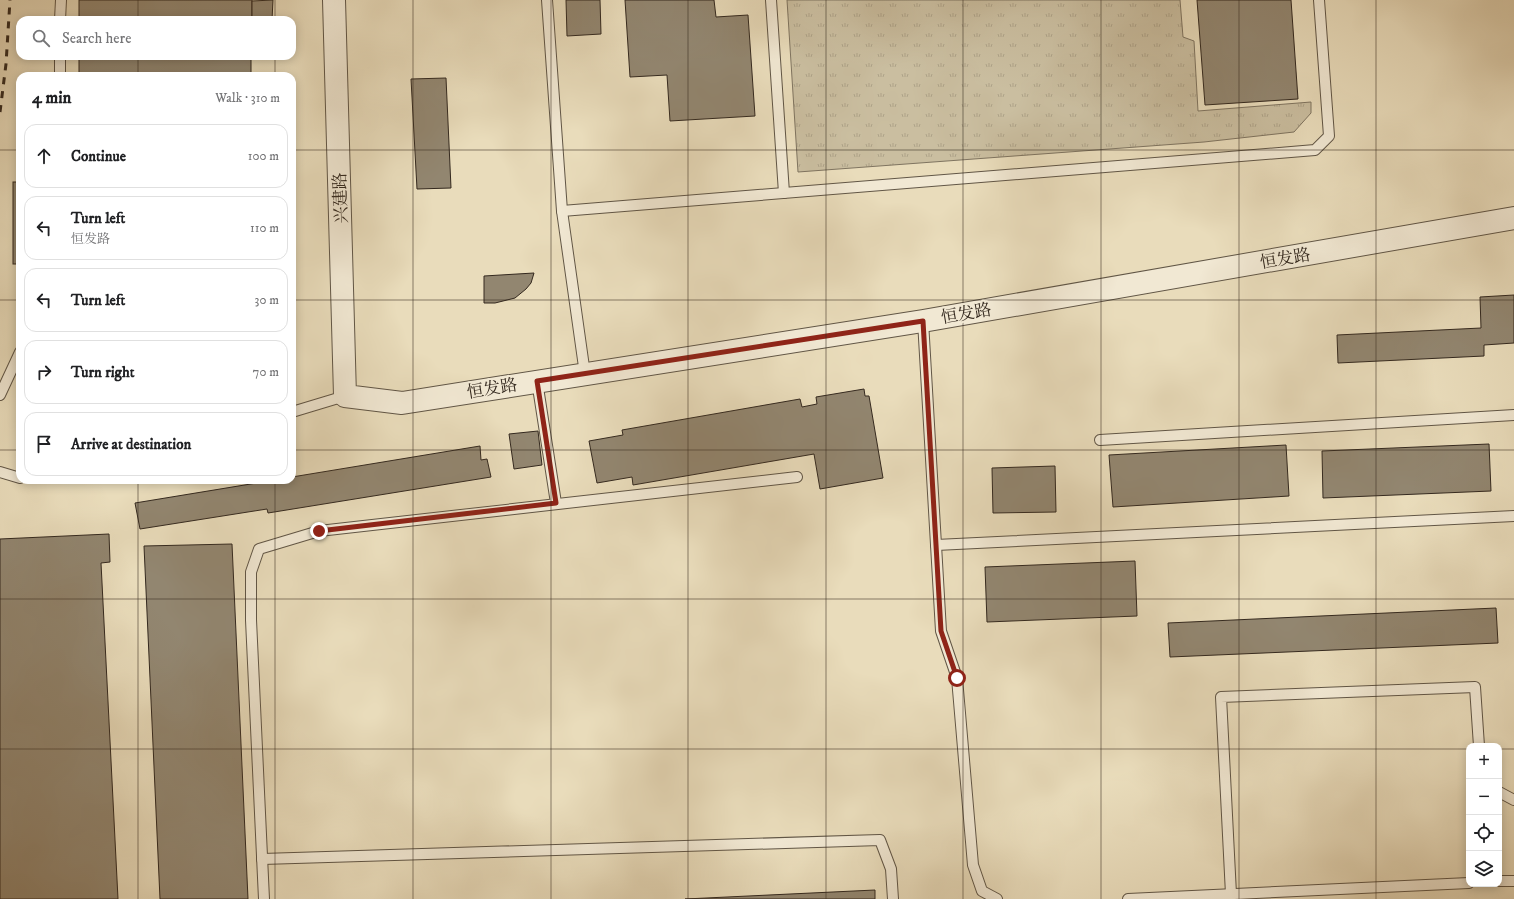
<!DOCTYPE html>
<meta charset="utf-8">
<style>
body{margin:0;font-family:"IM FELL DW Pica","Noto Serif SC",serif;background:#f2f2f2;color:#202124}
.controls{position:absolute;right:12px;bottom:12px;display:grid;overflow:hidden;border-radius:8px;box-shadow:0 2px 10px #0003}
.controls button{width:36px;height:36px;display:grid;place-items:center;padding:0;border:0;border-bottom:1px solid #e0e0e0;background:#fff;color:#202124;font:20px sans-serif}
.stop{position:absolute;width:12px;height:12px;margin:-9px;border:3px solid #8f2418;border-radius:50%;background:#fff}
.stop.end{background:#8f2418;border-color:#fff;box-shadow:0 1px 4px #0008}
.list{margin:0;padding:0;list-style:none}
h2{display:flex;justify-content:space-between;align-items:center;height:52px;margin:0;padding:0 16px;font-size:17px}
h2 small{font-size:13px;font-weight:400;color:#757577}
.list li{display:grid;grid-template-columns:26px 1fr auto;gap:12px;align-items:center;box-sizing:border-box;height:64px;margin:0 8px 8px;padding:0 8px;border:1px solid #e0e0e0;border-radius:12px}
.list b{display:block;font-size:15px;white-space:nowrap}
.list p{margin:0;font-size:13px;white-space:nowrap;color:#757577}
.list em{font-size:13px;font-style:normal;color:#757577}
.icon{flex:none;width:22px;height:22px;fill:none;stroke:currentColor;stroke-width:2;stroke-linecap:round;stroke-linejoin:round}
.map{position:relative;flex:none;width:1514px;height:899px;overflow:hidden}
.search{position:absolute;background:#fff;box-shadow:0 2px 10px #0003;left:16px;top:16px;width:280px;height:44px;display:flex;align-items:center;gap:10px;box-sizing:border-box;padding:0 14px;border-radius:12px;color:#757577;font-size:15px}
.panel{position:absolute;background:#fff;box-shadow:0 2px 10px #0003;left:16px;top:72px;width:280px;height:412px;border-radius:12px}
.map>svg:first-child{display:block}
</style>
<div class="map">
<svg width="1514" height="899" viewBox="0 0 1514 899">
<defs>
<pattern id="grass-tufts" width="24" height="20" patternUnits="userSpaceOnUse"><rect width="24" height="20" fill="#cabea0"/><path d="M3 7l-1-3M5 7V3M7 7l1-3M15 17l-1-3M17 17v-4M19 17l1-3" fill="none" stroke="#aea389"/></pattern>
</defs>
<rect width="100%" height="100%" fill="#e9dcbb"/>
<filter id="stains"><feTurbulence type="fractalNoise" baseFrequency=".005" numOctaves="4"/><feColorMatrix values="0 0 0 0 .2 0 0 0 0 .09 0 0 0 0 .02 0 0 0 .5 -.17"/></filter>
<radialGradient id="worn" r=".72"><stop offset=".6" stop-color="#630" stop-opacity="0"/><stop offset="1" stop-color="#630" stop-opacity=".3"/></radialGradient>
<polygon fill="url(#grass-tufts)" stroke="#7f7460" points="787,0 1180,0 1183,37 1194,41 1198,111 1311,102 1311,113 1294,132 1204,142 798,172"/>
<g fill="#928670" stroke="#34291f">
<rect x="79" y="0" width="173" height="20"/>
<polygon points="273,0 272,20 252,20 252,1"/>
<polygon points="566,0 600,0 601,34 567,36"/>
<polygon points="625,0 714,0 716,17 748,15 755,116 670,121 667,75 630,77"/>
<polygon points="1197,0 1291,0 1298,99 1205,105"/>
<rect x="79" y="56" width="172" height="20"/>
<polygon points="446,78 451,188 417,189 411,79"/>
<rect x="13" y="182" width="7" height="82"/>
<polygon points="534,273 531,283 526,289 515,298 495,303 484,303 484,276"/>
<polygon points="1514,295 1514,343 1484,345 1484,356 1338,363 1337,335 1481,328 1480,297"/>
<polygon points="864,389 865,396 869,396 883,478 820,489 814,454 633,485 632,477 597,483 589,441 623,435 622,430 800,399 802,407 817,404 816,397"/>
<polygon points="538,431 542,465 514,469 509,434"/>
<polygon points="1489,444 1491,491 1323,498 1322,451"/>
<polygon points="1286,445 1289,496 1113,507 1109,455"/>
<polygon points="480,446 481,460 487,459 491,477 268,513 267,509 140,529 135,503 275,480 292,480 292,477"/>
<polygon points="1055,466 1056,512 993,513 992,468"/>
<polygon points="109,534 110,562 101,563 118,899 0,899 0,539"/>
<polygon points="232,544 248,899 160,899 144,546"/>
<polygon points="1135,561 1137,616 987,622 985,567"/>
<polygon points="1496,608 1498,643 1170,657 1168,623"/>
<polygon points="875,890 875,899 685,899"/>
</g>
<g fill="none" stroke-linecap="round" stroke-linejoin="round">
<defs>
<g id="service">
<polyline points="547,0 562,211 585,374"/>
<polyline points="771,0 784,193"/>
<polyline points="60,20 61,0"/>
<polyline points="60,76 60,56"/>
<polyline points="562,211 1315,150 1329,136 1319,0"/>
<polyline points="923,321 941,631 957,678 973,865 982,891 997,899"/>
<polyline points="537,381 556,503"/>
<polyline points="0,395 20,352"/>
<polyline points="292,412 345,396"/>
<polyline points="1100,440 1514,415"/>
<polyline points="0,472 20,478"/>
<polyline points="936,545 1514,516"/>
<polyline points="1499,792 1514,800"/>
<polyline points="262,859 880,840 891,869 893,899"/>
<polyline points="1499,881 1514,881"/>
<polyline points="1231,894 1221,697 1475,687 1479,746"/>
<polyline points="264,899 251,620 251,572 259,549 319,531 797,477"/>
<polyline points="1128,899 1469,883"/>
</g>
<polyline id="tertiary" points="334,0 345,396 402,403 923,321 1514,218"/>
</defs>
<use href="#service" stroke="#615646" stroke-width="12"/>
<use href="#tertiary" stroke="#615646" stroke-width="24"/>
<use href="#service" stroke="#f1e8d3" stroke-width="10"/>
<use href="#tertiary" stroke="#f1e8d3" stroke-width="22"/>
<polyline stroke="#34291f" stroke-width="3" stroke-dasharray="7 7" stroke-linecap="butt" points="0,112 6,64 10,0"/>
</g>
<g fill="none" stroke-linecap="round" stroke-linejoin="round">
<polyline stroke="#8f2418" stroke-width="5" points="319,531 556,503 537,381 923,321 941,631 957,678"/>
</g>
<path fill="none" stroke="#34291f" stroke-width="1" stroke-opacity="0.55" d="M138 0V20M275 0V20M413 0V899M551 0V899M688 0V899M826 0V899M963 0V899M1101 0V899M1239 0V899M1376 0V899M138 56V76M275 56V76M0 150H20M292 150H1514M0 300H20M292 300H1514M0 450H20M292 450H1514M138 480V899M275 480V899M0 599H1514M0 749H1469M1499 749H1514"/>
<g text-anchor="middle" stroke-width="4" stroke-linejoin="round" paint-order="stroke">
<g font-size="17" fill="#34291f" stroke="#f1e8d3">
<text transform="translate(340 198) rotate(-92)" y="6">兴建路</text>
<text transform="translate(1285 258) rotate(-10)" y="6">恒发路</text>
<text transform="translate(966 313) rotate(-10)" y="6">恒发路</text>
<text transform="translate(492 388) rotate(-9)" y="6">恒发路</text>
</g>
</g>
<rect width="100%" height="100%" filter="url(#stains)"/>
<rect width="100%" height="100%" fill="url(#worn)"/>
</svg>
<div class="controls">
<button>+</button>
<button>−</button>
<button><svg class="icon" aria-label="locate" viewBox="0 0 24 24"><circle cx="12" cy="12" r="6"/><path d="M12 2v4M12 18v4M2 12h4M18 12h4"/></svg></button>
<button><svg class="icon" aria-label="layers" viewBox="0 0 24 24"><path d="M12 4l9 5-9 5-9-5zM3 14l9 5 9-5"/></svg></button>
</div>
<div class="stop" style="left:957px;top:678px"></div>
<div class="stop end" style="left:319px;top:531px"></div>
<div class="search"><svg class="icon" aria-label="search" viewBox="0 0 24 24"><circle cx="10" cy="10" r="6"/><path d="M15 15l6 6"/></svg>Search here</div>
<section class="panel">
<h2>4 min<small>Walk · 310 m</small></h2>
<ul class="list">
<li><svg class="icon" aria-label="ahead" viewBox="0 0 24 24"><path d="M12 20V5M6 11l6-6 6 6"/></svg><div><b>Continue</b></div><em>100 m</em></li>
<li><svg class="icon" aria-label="left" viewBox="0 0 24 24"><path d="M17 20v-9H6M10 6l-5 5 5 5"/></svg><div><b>Turn left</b><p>恒发路</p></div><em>110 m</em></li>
<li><svg class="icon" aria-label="left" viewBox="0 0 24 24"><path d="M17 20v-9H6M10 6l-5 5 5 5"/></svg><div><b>Turn left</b></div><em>30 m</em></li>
<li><svg class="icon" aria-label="right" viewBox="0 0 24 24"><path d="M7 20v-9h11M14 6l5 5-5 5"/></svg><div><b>Turn right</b></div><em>70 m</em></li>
<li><svg class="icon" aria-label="arrive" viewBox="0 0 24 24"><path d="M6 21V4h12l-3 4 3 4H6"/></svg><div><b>Arrive at destination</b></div></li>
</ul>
</section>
</div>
